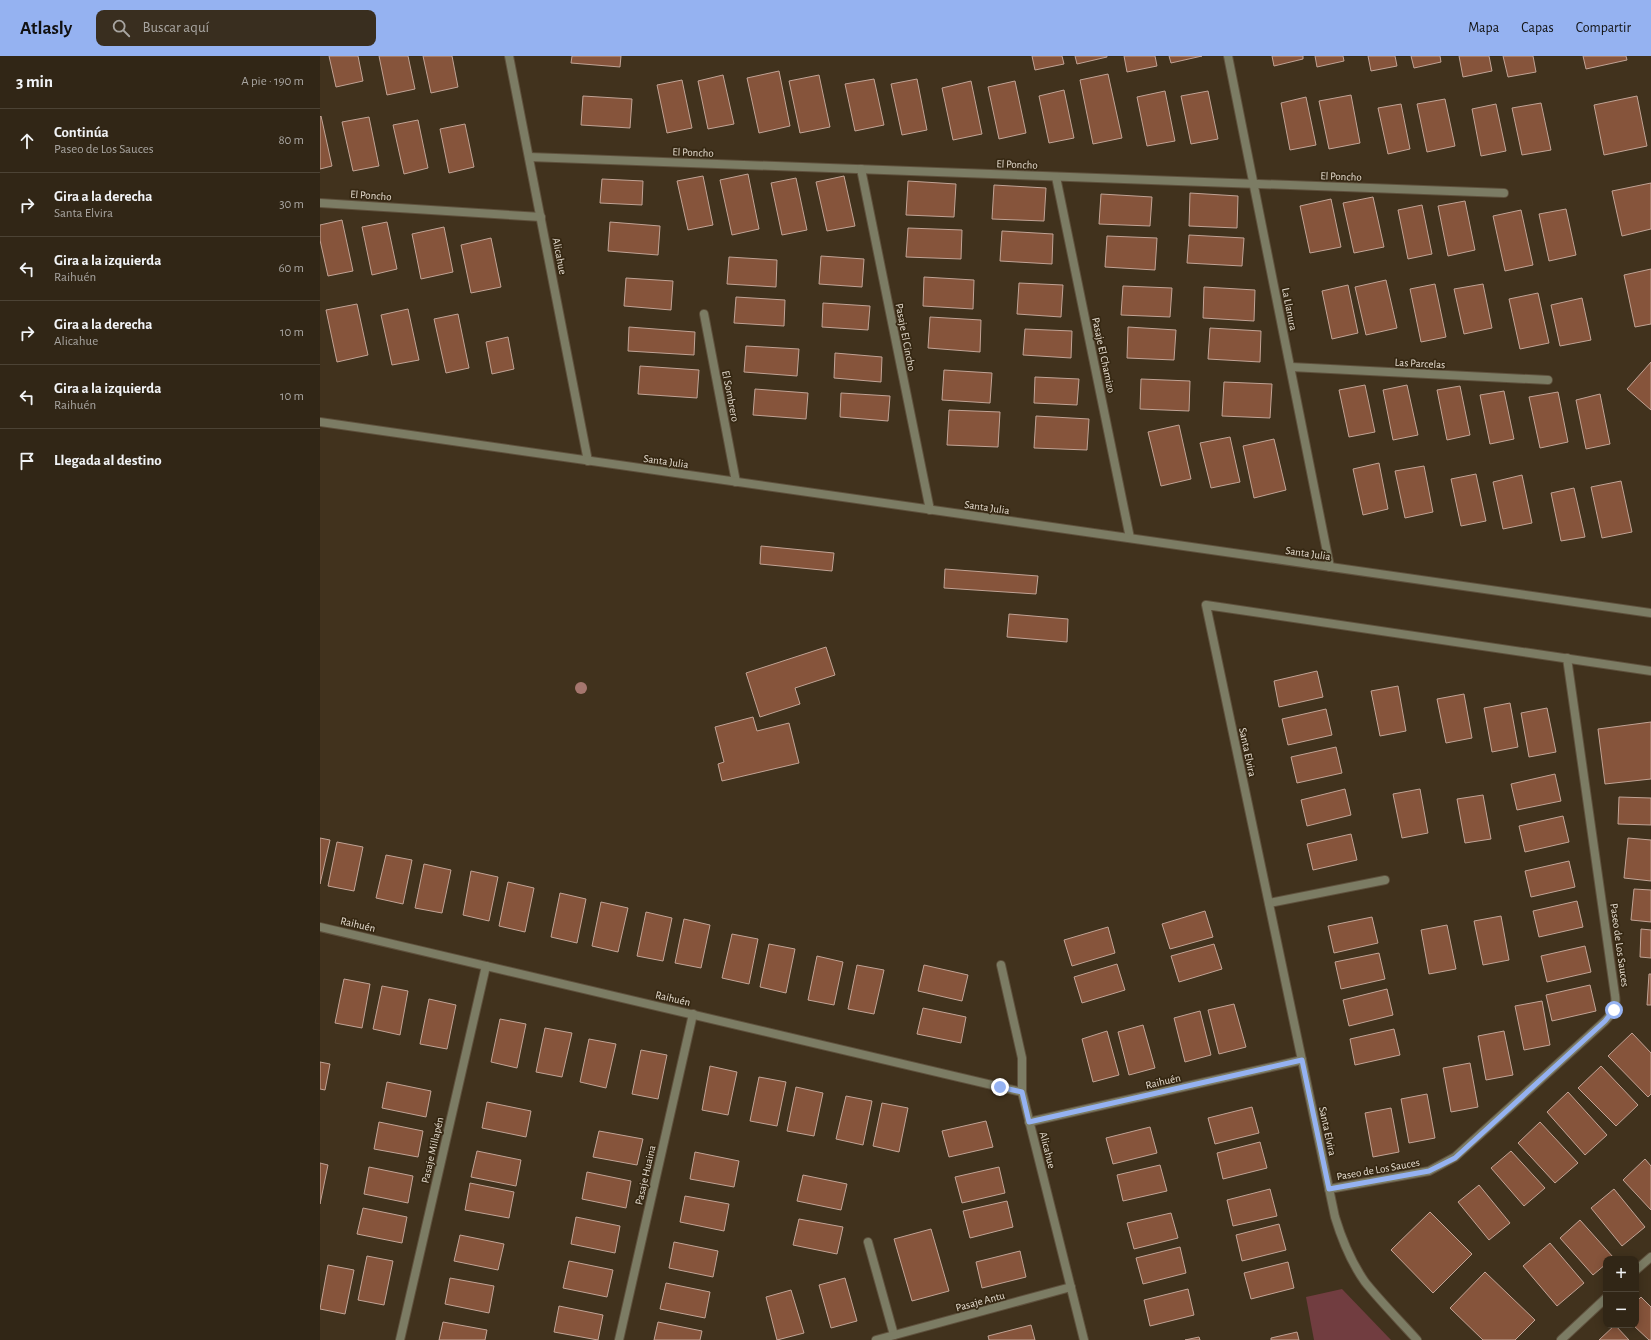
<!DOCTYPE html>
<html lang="es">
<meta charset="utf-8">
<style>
body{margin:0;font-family:"Alegreya Sans",sans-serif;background:#392e1f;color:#f1f3f6}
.controls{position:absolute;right:12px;bottom:12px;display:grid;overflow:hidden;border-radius:8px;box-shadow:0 2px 10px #0003}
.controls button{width:36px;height:36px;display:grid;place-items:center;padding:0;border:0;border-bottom:1px solid #4c4335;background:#312616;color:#f1f3f6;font:20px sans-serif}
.stop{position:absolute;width:12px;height:12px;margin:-9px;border:3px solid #95b2f1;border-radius:50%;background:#fff}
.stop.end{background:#95b2f1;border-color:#fff;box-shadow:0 1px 4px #0008}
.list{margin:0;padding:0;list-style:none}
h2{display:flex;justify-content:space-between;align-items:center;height:52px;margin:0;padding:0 16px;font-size:17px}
h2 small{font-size:13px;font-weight:400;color:#a8a5a1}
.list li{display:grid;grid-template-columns:26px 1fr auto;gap:12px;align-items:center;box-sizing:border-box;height:64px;padding:0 16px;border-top:1px solid #4c4335}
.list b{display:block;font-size:15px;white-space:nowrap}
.list p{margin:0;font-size:13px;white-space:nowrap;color:#a8a5a1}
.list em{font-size:13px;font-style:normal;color:#a8a5a1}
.icon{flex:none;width:22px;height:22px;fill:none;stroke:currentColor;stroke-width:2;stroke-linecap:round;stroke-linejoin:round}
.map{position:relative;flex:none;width:1331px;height:1284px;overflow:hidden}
header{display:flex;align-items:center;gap:24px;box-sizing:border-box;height:56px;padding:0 20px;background:#95b2f1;color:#111}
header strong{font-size:19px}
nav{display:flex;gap:22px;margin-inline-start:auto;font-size:14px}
.search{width:280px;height:36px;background:#392e1f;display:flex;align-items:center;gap:10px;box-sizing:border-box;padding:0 14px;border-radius:8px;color:#a8a5a1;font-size:15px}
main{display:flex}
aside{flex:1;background:#312616}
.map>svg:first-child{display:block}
</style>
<header>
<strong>Atlasly</strong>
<div class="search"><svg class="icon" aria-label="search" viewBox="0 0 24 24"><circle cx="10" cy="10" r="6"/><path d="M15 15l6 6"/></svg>Buscar aquí</div>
<nav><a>Mapa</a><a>Capas</a><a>Compartir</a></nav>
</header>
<main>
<aside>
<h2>3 min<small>A pie · 190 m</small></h2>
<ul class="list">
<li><svg class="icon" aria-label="ahead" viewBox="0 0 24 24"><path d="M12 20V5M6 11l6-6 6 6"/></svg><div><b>Continúa</b><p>Paseo de Los Sauces</p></div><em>80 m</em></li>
<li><svg class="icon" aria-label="right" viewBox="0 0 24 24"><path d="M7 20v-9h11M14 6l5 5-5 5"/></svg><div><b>Gira a la derecha</b><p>Santa Elvira</p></div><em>30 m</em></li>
<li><svg class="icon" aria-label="left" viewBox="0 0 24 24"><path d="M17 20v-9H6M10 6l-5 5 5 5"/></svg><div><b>Gira a la izquierda</b><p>Raihuén</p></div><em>60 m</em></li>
<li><svg class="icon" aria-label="right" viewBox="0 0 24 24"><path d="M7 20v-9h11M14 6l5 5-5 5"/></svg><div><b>Gira a la derecha</b><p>Alicahue</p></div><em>10 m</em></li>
<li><svg class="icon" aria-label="left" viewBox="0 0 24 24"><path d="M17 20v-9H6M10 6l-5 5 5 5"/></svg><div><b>Gira a la izquierda</b><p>Raihuén</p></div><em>10 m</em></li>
<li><svg class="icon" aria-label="arrive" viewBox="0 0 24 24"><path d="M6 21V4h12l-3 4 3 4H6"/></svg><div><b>Llegada al destino</b></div></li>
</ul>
</aside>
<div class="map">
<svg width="1331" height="1284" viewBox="0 0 1331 1284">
<rect width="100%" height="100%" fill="#41321d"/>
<polygon fill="#713d40" points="1022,1233 1071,1284 994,1284 986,1241"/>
<g fill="#86543b" stroke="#c1a395">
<polygon points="9,0 38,0 43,25 16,31"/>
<polygon points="59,0 88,0 95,33 67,39"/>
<polygon points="103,0 132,0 138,31 111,37"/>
<polygon points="252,0 301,0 300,11 251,7"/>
<polygon points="712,0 742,0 744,8 715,14"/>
<polygon points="755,0 787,0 787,1 757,8"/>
<polygon points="804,0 835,0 837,10 807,16"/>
<polygon points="849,0 882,0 851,7"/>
<polygon points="952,0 983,0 983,3 954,10"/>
<polygon points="995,0 1023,0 1024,5 997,11"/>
<polygon points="1048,0 1075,0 1077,10 1051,15"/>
<polygon points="1091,0 1120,0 1121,6 1094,12"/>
<polygon points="1139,0 1169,0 1172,15 1143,21"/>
<polygon points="1183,0 1213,0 1216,16 1188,21"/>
<polygon points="1263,0 1306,0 1307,4 1266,13"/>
<polygon points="459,15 470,70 439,77 427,22"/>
<polygon points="788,18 802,82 773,88 760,24"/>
<polygon points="403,19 414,68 388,73 378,25"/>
<polygon points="499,19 510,71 480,77 469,25"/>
<polygon points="554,23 564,69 535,75 525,28"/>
<polygon points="597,23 607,74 582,79 571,28"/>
<polygon points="362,24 372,72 347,77 337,29"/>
<polygon points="651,25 662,78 633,84 622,32"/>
<polygon points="695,25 706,77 679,83 668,31"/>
<polygon points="744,34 754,82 729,87 719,40"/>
<polygon points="845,35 855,85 827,90 817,41"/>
<polygon points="888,35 898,83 871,88 861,40"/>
<polygon points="1031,39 1040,87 1009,93 999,45"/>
<polygon points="263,40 312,43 310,72 261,69"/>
<polygon points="1317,40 1327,90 1284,99 1274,49"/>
<polygon points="986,41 996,89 970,94 961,47"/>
<polygon points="1125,43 1135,90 1107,96 1097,48"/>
<polygon points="1221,47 1231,94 1202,99 1192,52"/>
<polygon points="1081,48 1090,93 1068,98 1058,52"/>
<polygon points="1176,48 1186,95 1161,100 1152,53"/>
<polygon points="1,60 12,110 0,113 0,61"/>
<polygon points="49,61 59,110 33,115 22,66"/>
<polygon points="98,64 108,112 84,118 73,69"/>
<polygon points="145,68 154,111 129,117 120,73"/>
<polygon points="428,118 439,173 412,179 400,124"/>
<polygon points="383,120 393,169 368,174 357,125"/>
<polygon points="524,120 535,170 507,175 496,126"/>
<polygon points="476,122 487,174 462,179 451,127"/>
<polygon points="282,123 323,125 322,149 280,147"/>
<polygon points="588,125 636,128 634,161 586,159"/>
<polygon points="1331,127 1331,173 1302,180 1292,135"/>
<polygon points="674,129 726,132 724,165 672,163"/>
<polygon points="870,137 918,140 917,172 869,170"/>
<polygon points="781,138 832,141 830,170 779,168"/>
<polygon points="1053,141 1064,191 1034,197 1023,147"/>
<polygon points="1011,143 1021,191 990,197 980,150"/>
<polygon points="1145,145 1155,194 1128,200 1118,150"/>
<polygon points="1102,149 1112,198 1088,203 1078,154"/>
<polygon points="1246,153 1256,199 1229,205 1219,158"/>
<polygon points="1201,154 1213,209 1185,215 1173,160"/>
<polygon points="22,164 33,215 8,220 0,184 0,169"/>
<polygon points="67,166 77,213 52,219 42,171"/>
<polygon points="290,166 340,170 338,199 288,195"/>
<polygon points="124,171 133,216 101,223 92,178"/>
<polygon points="588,172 642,174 641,203 586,201"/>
<polygon points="682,175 733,178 732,208 680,205"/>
<polygon points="869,179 924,182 922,210 867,207"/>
<polygon points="787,180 837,182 835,214 785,211"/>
<polygon points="171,182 181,231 151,237 141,189"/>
<polygon points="501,200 544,203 542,231 499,228"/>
<polygon points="409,201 457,204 456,231 407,228"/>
<polygon points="1331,213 1331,268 1315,271 1304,219"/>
<polygon points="604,221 654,224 653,253 603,250"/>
<polygon points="306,222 353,225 351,254 304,250"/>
<polygon points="1066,224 1077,272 1046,279 1035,231"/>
<polygon points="699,227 743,229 741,261 697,258"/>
<polygon points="1115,228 1126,281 1101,286 1090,233"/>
<polygon points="1163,228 1172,272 1144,278 1134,233"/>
<polygon points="1028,229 1038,277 1012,283 1002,235"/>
<polygon points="803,230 852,232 850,261 801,259"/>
<polygon points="884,231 935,234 934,265 883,262"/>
<polygon points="1218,237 1229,287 1200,293 1189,243"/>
<polygon points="416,241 465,244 464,270 414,267"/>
<polygon points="1262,242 1271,284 1240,290 1231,249"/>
<polygon points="503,247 550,250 548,274 502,271"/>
<polygon points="37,248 48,299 17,306 6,254"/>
<polygon points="88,253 99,304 72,309 61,259"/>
<polygon points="138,258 149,312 126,317 114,263"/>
<polygon points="610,261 661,264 660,296 608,292"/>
<polygon points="309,271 375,276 374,299 308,295"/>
<polygon points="808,271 856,274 854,304 807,302"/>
<polygon points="890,272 941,275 940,306 888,303"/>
<polygon points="705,273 752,275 751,302 703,299"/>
<polygon points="188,281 194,313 172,318 166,286"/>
<polygon points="426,290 479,293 477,320 424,316"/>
<polygon points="515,297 562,301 561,326 514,322"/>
<polygon points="1331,306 1331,354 1307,333"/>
<polygon points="320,310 379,314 377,342 318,338"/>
<polygon points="624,314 672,317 670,347 622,344"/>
<polygon points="715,321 759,323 757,349 714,347"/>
<polygon points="821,323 870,325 869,355 820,353"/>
<polygon points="904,326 952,328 950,362 902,360"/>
<polygon points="1045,329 1055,376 1029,381 1019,334"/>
<polygon points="1087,329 1098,379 1073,384 1063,334"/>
<polygon points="1140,330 1150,379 1127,384 1117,334"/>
<polygon points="435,333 488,337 486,363 433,359"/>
<polygon points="1184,335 1194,383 1170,388 1160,339"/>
<polygon points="1238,336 1248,386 1220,392 1209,341"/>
<polygon points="521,337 570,340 568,365 520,361"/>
<polygon points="1280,338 1290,388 1266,393 1256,344"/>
<polygon points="629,354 680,356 678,391 627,389"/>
<polygon points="716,360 769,363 767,394 714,392"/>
<polygon points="859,369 871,423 841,430 828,376"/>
<polygon points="910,381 920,426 891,432 880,387"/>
<polygon points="954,383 966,434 934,442 923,390"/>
<polygon points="1059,407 1068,453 1043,459 1033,413"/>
<polygon points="1104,410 1113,456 1085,462 1075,415"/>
<polygon points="1156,418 1166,465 1141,470 1131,423"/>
<polygon points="1202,419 1212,467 1183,473 1173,426"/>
<polygon points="1301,425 1312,476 1282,482 1271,431"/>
<polygon points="1254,432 1265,481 1241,485 1231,437"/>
<polygon points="441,490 514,497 512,515 440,508"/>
<polygon points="625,513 718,520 716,538 624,532"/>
<polygon points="689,558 748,563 747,586 687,581"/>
<polygon points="506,591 515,619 475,632 480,648 440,661 426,617"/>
<polygon points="997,615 1003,641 959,651 954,625"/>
<polygon points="1078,630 1086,675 1060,680 1051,635"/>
<polygon points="1144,638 1152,682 1126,687 1117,643"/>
<polygon points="1190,647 1198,691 1172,696 1164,652"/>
<polygon points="1227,652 1236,696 1209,701 1201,657"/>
<polygon points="1006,653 1012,679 968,689 962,663"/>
<polygon points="433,661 437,675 469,667 479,707 402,725 398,708 404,706 395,671"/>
<polygon points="1331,666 1331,723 1285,728 1278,673"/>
<polygon points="1016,691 1022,717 977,727 971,701"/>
<polygon points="1235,718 1241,745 1197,754 1191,728"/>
<polygon points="1025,733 1031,759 987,770 981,744"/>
<polygon points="1100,733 1108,777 1082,782 1073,738"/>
<polygon points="1163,739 1171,783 1145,787 1137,743"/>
<polygon points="1299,741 1331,742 1331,769 1298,768"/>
<polygon points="1243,760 1249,786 1205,796 1199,770"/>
<polygon points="1031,778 1037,804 993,814 987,788"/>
<polygon points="0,782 10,784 0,828"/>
<polygon points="1308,782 1331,784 1331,825 1304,822"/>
<polygon points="17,786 43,791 34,835 8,830"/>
<polygon points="66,799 92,804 83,848 56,842"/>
<polygon points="1249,805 1255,831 1211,841 1205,815"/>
<polygon points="104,808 131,814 122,857 95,852"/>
<polygon points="151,815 178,821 169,865 143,859"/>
<polygon points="188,826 214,832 205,876 179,870"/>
<polygon points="1314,833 1331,834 1331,866 1311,864"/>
<polygon points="240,837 266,843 257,887 231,881"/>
<polygon points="1257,845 1263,871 1219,881 1213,855"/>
<polygon points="281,846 308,852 298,896 272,890"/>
<polygon points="885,855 893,881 850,893 842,868"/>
<polygon points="326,856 352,862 343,905 317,900"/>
<polygon points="1181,860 1189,904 1163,909 1154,865"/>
<polygon points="1052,861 1058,887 1014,897 1008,870"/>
<polygon points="364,863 390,869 381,912 355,907"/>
<polygon points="1127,869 1136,913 1109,918 1101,874"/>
<polygon points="788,871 795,897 752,910 744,884"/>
<polygon points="1321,873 1331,874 1331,902 1320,901"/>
<polygon points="412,878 438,883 429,928 402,922"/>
<polygon points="449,888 475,893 466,937 440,931"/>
<polygon points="894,888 902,913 859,926 851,900"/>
<polygon points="1265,890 1271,916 1227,926 1221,900"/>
<polygon points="1059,897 1065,923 1021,933 1015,906"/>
<polygon points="497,900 523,906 514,949 488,944"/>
<polygon points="797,908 805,934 762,947 754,921"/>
<polygon points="537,909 564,914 554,958 528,953"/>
<polygon points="604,909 648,919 642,945 598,935"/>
<polygon points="1329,918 1331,918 1331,949 1327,949"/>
<polygon points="24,923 50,928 42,972 15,967"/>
<polygon points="1270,929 1276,955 1232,965 1226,939"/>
<polygon points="62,930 88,935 80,979 53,973"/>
<polygon points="1067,933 1073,959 1029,970 1023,944"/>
<polygon points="109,943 136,949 127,993 100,988"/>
<polygon points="1222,945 1230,989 1204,994 1195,950"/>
<polygon points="914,948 926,991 899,998 888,954"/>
<polygon points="603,952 646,961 641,987 597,978"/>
<polygon points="880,955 891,999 865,1006 854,962"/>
<polygon points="180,963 206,968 197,1012 171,1006"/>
<polygon points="823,969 835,1012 809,1019 798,976"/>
<polygon points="225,972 252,977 242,1021 216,1016"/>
<polygon points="1074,973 1080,999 1035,1009 1030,983"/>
<polygon points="787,975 799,1019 773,1026 762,983"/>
<polygon points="1184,975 1193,1019 1166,1024 1158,980"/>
<polygon points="1312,977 1331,997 1331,1038 1328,1041 1288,1000"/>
<polygon points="269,983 296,988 286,1032 260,1026"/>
<polygon points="321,994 347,999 338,1043 312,1038"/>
<polygon points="0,1006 10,1008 5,1034 0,1033"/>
<polygon points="1150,1007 1158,1051 1131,1056 1123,1012"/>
<polygon points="390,1010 417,1016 408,1059 382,1054"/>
<polygon points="1281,1010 1318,1049 1296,1070 1258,1032"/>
<polygon points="439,1021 466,1026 457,1070 430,1065"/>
<polygon points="67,1026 111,1035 106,1061 62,1052"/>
<polygon points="476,1031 503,1037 494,1080 467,1075"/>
<polygon points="1248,1036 1287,1079 1265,1099 1227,1056"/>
<polygon points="1107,1038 1115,1082 1089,1087 1081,1043"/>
<polygon points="526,1040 552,1045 543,1089 516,1083"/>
<polygon points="167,1046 211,1055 206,1081 162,1072"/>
<polygon points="562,1047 588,1052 579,1096 553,1090"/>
<polygon points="932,1051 939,1077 895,1088 888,1062"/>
<polygon points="1071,1052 1079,1096 1053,1101 1045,1057"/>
<polygon points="666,1065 673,1091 629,1101 622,1075"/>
<polygon points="59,1066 103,1075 98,1101 54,1093"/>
<polygon points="1220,1066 1258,1107 1235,1127 1198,1087"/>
<polygon points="830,1071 837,1097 793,1108 786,1082"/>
<polygon points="279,1075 323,1083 317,1109 273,1101"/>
<polygon points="940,1086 947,1112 903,1123 897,1097"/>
<polygon points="157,1095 201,1104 196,1130 151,1121"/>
<polygon points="1191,1095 1225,1132 1204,1150 1171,1112"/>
<polygon points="375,1096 419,1105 414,1131 370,1123"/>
<polygon points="1325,1103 1331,1110 1331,1154 1303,1124"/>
<polygon points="0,1107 8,1109 0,1148"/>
<polygon points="840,1109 847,1135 803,1145 797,1119"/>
<polygon points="49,1111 93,1120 88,1147 44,1138"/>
<polygon points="679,1111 685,1137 642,1147 635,1121"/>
<polygon points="267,1116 311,1125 306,1152 262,1143"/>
<polygon points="483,1119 527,1128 521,1154 477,1145"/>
<polygon points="150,1127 194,1136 189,1162 145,1154"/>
<polygon points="1159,1129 1190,1167 1169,1184 1138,1146"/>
<polygon points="950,1133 957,1160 913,1170 907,1144"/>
<polygon points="1294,1133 1325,1171 1302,1190 1271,1152"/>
<polygon points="365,1140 409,1148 404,1175 360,1166"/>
<polygon points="687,1145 693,1171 650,1182 643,1155"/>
<polygon points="43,1152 87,1161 82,1187 37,1178"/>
<polygon points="1110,1156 1152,1198 1113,1237 1071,1194"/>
<polygon points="851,1157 858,1182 814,1193 807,1167"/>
<polygon points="256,1161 300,1170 295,1197 251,1188"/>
<polygon points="479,1163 523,1171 517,1198 473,1189"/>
<polygon points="1260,1164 1293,1201 1291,1203 1286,1203 1286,1208 1273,1219 1240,1182"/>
<polygon points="959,1168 966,1194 922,1205 916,1179"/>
<polygon points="611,1173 629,1235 592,1245 574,1183"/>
<polygon points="140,1179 184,1188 178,1214 134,1205"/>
<polygon points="354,1186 398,1195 393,1221 349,1212"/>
<polygon points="1230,1187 1264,1227 1237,1250 1203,1210"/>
<polygon points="860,1191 866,1217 823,1228 816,1202"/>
<polygon points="700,1195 706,1221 662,1232 656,1206"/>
<polygon points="47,1200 73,1205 64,1249 38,1244"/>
<polygon points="249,1205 293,1214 287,1241 243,1232"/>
<polygon points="968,1206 974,1232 931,1243 924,1217"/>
<polygon points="8,1209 34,1214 25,1258 0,1253"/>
<polygon points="1165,1216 1215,1264 1195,1284 1163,1284 1130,1252"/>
<polygon points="130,1222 174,1230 169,1257 125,1248"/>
<polygon points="525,1222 537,1265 511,1272 499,1229"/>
<polygon points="346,1227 390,1236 385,1262 340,1253"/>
<polygon points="868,1233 874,1259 830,1270 824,1244"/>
<polygon points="471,1234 484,1277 457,1284 446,1241"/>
<polygon points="1321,1241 1331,1251 1331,1284 1329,1284 1313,1269 1316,1269 1316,1246"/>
<polygon points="239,1250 283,1259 278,1284 234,1276"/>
<polygon points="123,1266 167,1274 165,1284 119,1284"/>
<polygon points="338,1266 382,1275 380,1284 334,1284"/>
<polygon points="711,1269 715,1284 669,1284 668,1280"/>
<polygon points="1295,1269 1309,1284 1279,1284"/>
<polygon points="977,1276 979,1284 951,1284 951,1282"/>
<polygon points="879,1281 880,1284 865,1284"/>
</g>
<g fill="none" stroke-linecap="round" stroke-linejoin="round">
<defs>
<g id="minor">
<polyline points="189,0 268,405"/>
<polyline points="908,0 1010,511"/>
<polyline points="209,101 1184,137"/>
<polyline points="541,113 610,454"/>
<polyline points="736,121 810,482"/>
<polyline points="0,147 221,161"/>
<polyline points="384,258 416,426"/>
<polyline points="971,311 1228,324"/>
<polyline points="0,366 1331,557"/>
<polyline points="949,847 1065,824"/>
<polyline points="0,871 702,1036"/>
<polyline points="681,909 702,1002 702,1036 764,1284"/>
<polyline points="709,1066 982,1004"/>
<path d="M1009 1133 1109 1115 1135 1101 1285 965C1293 957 1297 950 1295 939L1247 602"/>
<polyline points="548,1186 574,1279"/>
<polyline points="1316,1214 1331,1201"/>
<polyline points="80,1284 166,910"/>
<polyline points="299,1284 373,958"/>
<polyline points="556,1284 751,1231"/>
<path d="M1097 1284C1080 1265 1061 1246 1045 1226 1031 1206 1022 1184 1015 1161L886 549 1331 615"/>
<polyline points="1241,1284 1286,1242"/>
</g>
</defs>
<use href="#minor" stroke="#5f513d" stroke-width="10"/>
<use href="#minor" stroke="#7c7c64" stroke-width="8"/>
</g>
<circle fill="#a5766e" cx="261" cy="632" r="6"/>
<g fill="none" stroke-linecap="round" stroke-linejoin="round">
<polyline stroke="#95b2f1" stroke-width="5" points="680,1031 702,1036 709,1066 982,1004 1009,1133 1109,1115 1135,1102 1285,965 1294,954"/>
</g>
<g text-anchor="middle" stroke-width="3.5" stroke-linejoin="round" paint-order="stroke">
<g font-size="11" fill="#e5dccf" stroke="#362813">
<text transform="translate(373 96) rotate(2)" y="4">El Poncho</text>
<text transform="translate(697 108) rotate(2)" y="4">El Poncho</text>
<text transform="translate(1021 120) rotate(2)" y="4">El Poncho</text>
<text transform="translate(51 139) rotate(4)" y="4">El Poncho</text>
<text transform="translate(240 200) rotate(79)" y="4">Alicahue</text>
<text transform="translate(970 253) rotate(79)" y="4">La Llanura</text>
<text transform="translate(586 281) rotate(79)" y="4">Pasaje El Cincho</text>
<text transform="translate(784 299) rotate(78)" y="4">Pasaje El Chamizo</text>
<text transform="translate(1100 307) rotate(3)" y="4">Las Parcelas</text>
<text transform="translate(411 340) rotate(79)" y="4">El Sombrero</text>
<text transform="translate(346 405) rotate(8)" y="4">Santa Julia</text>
<text transform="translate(667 451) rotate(8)" y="4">Santa Julia</text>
<text transform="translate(988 497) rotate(8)" y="4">Santa Julia</text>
<text transform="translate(928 696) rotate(78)" y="4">Santa Elvira</text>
<text transform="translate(38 868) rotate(13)" y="4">Raihuén</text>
<text transform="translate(1300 889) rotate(82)" y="4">Paseo de Los Sauces</text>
<text transform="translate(353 942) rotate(13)" y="4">Raihuén</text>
<text transform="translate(843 1025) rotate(-13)" y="4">Raihuén</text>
<text transform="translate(1008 1075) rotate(78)" y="4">Santa Elvira</text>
<text transform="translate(112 1094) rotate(-77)" y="4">Pasaje Millapén</text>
<text transform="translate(728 1094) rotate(76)" y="4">Alicahue</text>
<text transform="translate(1058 1113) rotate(-10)" y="4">Paseo de Los Sauces</text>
<text transform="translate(325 1119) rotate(-77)" y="4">Pasaje Huaina</text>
<text transform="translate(660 1245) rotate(-15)" y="4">Pasaje Antu</text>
</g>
</g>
</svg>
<div class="controls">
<button>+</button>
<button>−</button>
</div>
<div class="stop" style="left:1294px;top:954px"></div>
<div class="stop end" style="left:680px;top:1031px"></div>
</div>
</main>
